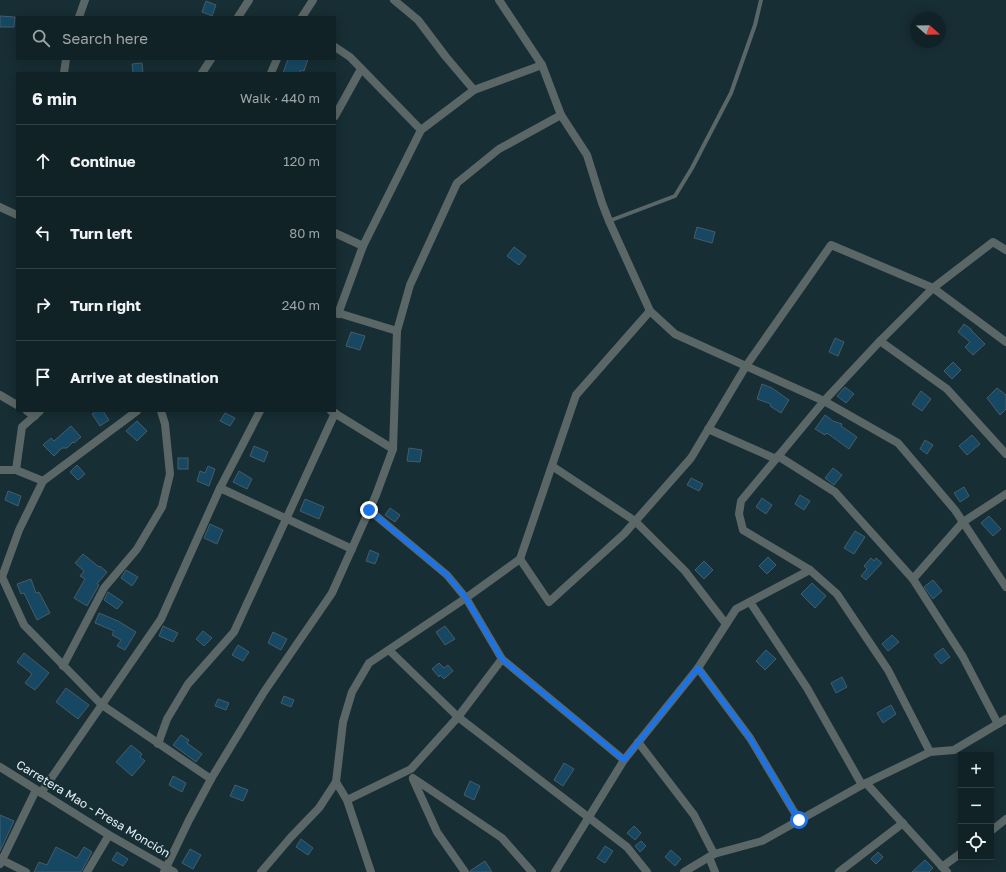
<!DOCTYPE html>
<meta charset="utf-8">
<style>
body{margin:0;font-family:"Golos Text",sans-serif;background:#1e2f33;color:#f1f3f6}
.controls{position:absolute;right:12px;bottom:12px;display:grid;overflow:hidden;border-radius:0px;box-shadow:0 2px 10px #0003}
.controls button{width:36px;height:36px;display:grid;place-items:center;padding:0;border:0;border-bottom:1px solid #303f44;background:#112227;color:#f1f3f6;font:20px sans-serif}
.compass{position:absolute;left:910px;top:12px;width:36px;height:36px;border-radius:50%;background:#112227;box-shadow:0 2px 10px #0003;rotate:110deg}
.stop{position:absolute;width:12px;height:12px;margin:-9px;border:3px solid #1a73e8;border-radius:50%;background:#fff}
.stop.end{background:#1a73e8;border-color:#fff;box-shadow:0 1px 4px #0008}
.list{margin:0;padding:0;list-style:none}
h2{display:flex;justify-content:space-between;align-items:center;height:52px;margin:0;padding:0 16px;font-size:17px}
h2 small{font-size:13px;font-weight:400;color:#9ca4a7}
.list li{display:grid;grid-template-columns:26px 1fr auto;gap:12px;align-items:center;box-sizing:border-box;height:72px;padding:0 16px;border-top:1px solid #303f44}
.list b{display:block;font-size:15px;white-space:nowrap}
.list em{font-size:13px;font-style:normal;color:#9ca4a7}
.icon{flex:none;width:22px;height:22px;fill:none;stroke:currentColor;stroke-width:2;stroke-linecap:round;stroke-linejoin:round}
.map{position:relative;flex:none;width:1006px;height:872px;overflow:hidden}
.search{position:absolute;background:#112227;box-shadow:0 2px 10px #0003;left:16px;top:16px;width:320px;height:44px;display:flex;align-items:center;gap:10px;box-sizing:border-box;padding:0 14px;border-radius:0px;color:#9ca4a7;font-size:15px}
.panel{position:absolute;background:#112227;box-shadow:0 2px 10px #0003;left:16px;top:72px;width:320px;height:340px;border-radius:0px}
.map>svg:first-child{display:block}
</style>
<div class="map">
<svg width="1006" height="872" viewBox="0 0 1006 872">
<rect width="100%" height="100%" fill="#172e34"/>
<g fill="#174863" stroke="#485b67">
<polygon points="206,1 216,5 212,16 202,12"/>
<polygon points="0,16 15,17 14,27 0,27"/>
<polygon points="288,59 308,59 304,71 301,70 300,73 283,73"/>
<polygon points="142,63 143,73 133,73 132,64"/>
<polygon points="697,227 715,232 712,243 694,238"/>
<polygon points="514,247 526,256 519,265 507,256"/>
<polygon points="964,324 971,329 971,330 985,344 973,355 965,347 970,342 958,332"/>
<polygon points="351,332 365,336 360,350 346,346"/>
<polygon points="835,338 844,342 838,356 829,352"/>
<polygon points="953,362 961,370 952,379 944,371"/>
<polygon points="762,384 772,388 789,400 781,413 770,406 771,404 757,399"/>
<polygon points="845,387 854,394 846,403 837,396"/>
<polygon points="997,388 1006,395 1006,409 1000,415 987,398"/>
<polygon points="921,391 931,399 922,411 912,404"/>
<polygon points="96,411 103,411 109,420 100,426 92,414"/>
<polygon points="225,413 235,418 230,426 220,421"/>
<polygon points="825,415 833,421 842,424 841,426 857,437 849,449 827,433 825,435 815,429"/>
<polygon points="137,421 147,431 137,441 126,431"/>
<polygon points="71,426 81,437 74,443 73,442 67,448 62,448 54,456 43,445 51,438 54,441"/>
<polygon points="972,435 980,444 967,455 959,446"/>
<polygon points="925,440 933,445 927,454 920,449"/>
<polygon points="254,446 268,452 264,462 250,456"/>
<polygon points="409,448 422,450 420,462 407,461"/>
<rect x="178" y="458" width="10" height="11"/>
<polygon points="77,465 85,474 78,480 70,472"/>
<polygon points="208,466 215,469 209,486 197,481 200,471 205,473"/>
<polygon points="833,468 842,475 834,485 825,478"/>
<polygon points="239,471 252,479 247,489 233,482"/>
<polygon points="691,478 703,484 699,491 687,485"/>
<polygon points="964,487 969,496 960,502 954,493"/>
<polygon points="8,491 21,496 18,506 5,500"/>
<polygon points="800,495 810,501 804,510 795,504"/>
<polygon points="762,498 772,505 766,514 756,507"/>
<polygon points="305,499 324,507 319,519 300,511"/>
<polygon points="390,508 400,515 395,522 385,515"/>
<polygon points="989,516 1001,529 993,536 981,523"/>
<polygon points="210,524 223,530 217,544 204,538"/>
<polygon points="855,531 865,537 854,554 844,548"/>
<polygon points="370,550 379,554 375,564 366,561"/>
<polygon points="83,554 99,567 100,566 107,572 97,584 99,585 87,606 74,598 85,579 80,576 84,571 75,563"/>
<polygon points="768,557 776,565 767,574 759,566"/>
<polygon points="871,558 874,561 876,558 882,563 866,580 861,576 867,569 864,566"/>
<polygon points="704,561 713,570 704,579 695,570"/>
<polygon points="126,570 138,577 132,586 121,578"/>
<polygon points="31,579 36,593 39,592 50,613 37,620 24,593 21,594 17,584"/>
<polygon points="933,580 942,591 933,599 924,587"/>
<polygon points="812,583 826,596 815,608 801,594"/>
<polygon points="108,592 123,602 117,609 104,600"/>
<polygon points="99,613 118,621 136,632 125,650 117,646 121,640 112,635 114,631 95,623"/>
<polygon points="163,626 178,633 173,642 159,636"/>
<polygon points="445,626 455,639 445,645 436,632"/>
<polygon points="203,631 212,638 204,646 196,639"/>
<polygon points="273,632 287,639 281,650 268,643"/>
<polygon points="892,635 899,642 888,651 882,644"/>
<polygon points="238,645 249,652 243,661 232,655"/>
<polygon points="943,648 950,657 941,664 934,655"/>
<polygon points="766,650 776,659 765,670 756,661"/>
<polygon points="24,653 49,673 35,690 25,683 32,674 17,662"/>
<polygon points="439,663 444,668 448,665 453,671 444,679 440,675 439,677 432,669"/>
<polygon points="842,677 847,687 836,693 831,683"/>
<polygon points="66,688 89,705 78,719 56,702"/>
<polygon points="284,696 294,700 291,707 281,703"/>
<polygon points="218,699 229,703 226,710 215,706"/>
<polygon points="891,705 896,714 883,723 877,713"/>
<polygon points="181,735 189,740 187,743 202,754 196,762 173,745"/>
<polygon points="131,745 142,754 140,757 145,761 132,776 116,762"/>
<polygon points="564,763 574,769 563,786 554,780"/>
<polygon points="173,776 186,783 182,792 169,785"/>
<polygon points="470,781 480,786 474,800 464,795"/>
<polygon points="235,785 248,790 243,801 230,796"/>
<polygon points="0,815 14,821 0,851"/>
<polygon points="634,826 641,833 635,840 627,833"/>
<polygon points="301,839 313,848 308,855 296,847"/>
<polygon points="641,841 646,846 640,852 635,846"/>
<polygon points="605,846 613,851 605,863 597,858"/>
<polygon points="56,847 77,858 84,847 92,852 81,872 34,872 39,862 47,865"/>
<polygon points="190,849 201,855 193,869 182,863"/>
<polygon points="671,850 681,859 675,866 665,857"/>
<polygon points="117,852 128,859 123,866 112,860"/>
<polygon points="878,852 883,857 876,864 871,859"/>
<polygon points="925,860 933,868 929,872 912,872"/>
<polygon points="485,861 492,872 470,872 470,871"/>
</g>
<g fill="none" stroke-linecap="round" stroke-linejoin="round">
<polyline stroke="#5b6767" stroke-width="4" points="609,221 675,196 692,168 731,93 755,25 761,0"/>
<g stroke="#5b6767" stroke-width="8">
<polyline points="394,0 418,20 446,57 474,90"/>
<polyline points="499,0 542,65 561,115 587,155 602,203 609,221 650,311 675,334 824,401 898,443 955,510 1006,587"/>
<polyline points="79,17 85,0"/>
<polyline points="238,17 249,0"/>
<polyline points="302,17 313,0"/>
<polyline points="335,47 350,57 421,130"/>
<polyline points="64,73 66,59"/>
<polyline points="202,73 211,59"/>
<polyline points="271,73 277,59"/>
<polyline points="335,116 361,69"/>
<polyline points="0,207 17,215"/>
<polyline points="335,233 363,246"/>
<polyline points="335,312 397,331"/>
<polyline points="338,314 363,246 421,130 474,90 542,65"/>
<polyline points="880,341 947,389 1006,454"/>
<polyline points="0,395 17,405"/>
<polyline points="27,411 35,416"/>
<polyline points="137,411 43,481 19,530 2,577 24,625 102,705 211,779"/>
<polyline points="331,411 393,449"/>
<polyline points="708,429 776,459"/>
<polyline points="778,456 835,492 913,579 963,657 998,724"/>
<polyline points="552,466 635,521 685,571 726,624"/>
<polyline points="0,470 16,470 43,481"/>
<polyline points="16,470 22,427 40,411"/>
<polyline points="220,488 352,549"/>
<polyline points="369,510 447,575 466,598 502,659 624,760"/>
<polyline points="520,559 549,602 624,534 691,458 746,366 831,245 933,288 1006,342"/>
<polyline points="913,579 963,522 1006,494"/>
<polyline points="750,602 807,688 862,785"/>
<polyline points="389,650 458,717 627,847 647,872"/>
<polyline points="63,666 104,588 137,549 162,507 170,474 165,424 161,411"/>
<polyline points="698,668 750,738 799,820"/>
<polyline points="638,742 694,815 714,854"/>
<polyline points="158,744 167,719 188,684 234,632 335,413"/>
<polyline points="930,752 888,670 837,594 810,570 743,530 739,514 741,501 824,401 880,341 933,288 993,242 1006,250"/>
<polyline points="0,767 109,835 174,872"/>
<polyline points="413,778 502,838 532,872"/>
<polyline points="413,779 437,832 465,872"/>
<polyline points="336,782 347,800 371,872"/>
<polyline points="866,783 947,872"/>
<polyline points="41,793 161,619 220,488 260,411"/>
<polyline points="347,800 411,769 458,717 502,659"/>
<polyline points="991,831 1006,819"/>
<polyline points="709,857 715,872"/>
<polyline points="2,860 26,872"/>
<polyline points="0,864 36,790"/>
<polyline points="942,867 961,853"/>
<polyline points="87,872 109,835"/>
<polyline points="164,872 189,820 211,779 264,692 332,593 376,495 393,449 397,331 410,285 457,183 499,149 561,115"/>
<polyline points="261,872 291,837 319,808 336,782 343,722 352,692 369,663 466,598 520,559 576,395 650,311"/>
<polyline points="555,872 624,760 698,668 736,609 810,570"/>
<polyline points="684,872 714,854 762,841 862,785 930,752 954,750 1006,719"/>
<polyline points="839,872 903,823"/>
</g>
</g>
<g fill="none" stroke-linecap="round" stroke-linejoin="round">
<polyline stroke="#1a73e8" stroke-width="5" points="369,510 447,575 466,598 502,659 624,760 698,668 750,738 799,820"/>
</g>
<g text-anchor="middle" stroke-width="4" stroke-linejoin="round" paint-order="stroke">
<g font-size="12" fill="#e5f3f7" stroke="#172e34">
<text transform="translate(93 809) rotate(31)" y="4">Carretera Mao - Presa Monción</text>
</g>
</g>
</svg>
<div class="controls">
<button>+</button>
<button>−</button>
<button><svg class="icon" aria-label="locate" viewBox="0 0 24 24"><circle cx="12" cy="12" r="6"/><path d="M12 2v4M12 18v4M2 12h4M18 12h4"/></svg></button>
</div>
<svg class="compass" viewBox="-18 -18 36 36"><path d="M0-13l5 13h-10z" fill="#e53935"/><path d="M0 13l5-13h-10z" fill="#9ca4a7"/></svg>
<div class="stop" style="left:799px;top:820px"></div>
<div class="stop end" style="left:369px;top:510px"></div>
<div class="search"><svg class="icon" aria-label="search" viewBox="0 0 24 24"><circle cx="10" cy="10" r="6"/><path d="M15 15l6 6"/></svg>Search here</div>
<section class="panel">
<h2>6 min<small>Walk · 440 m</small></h2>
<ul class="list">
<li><svg class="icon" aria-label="ahead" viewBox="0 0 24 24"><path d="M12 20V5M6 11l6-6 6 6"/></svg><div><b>Continue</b></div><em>120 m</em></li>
<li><svg class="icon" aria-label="left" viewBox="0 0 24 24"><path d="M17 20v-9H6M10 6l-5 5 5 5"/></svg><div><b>Turn left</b></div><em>80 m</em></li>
<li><svg class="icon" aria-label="right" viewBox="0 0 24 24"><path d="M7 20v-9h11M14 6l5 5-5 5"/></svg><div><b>Turn right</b></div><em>240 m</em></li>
<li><svg class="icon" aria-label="arrive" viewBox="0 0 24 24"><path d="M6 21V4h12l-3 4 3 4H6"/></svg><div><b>Arrive at destination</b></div></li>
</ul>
</section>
</div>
